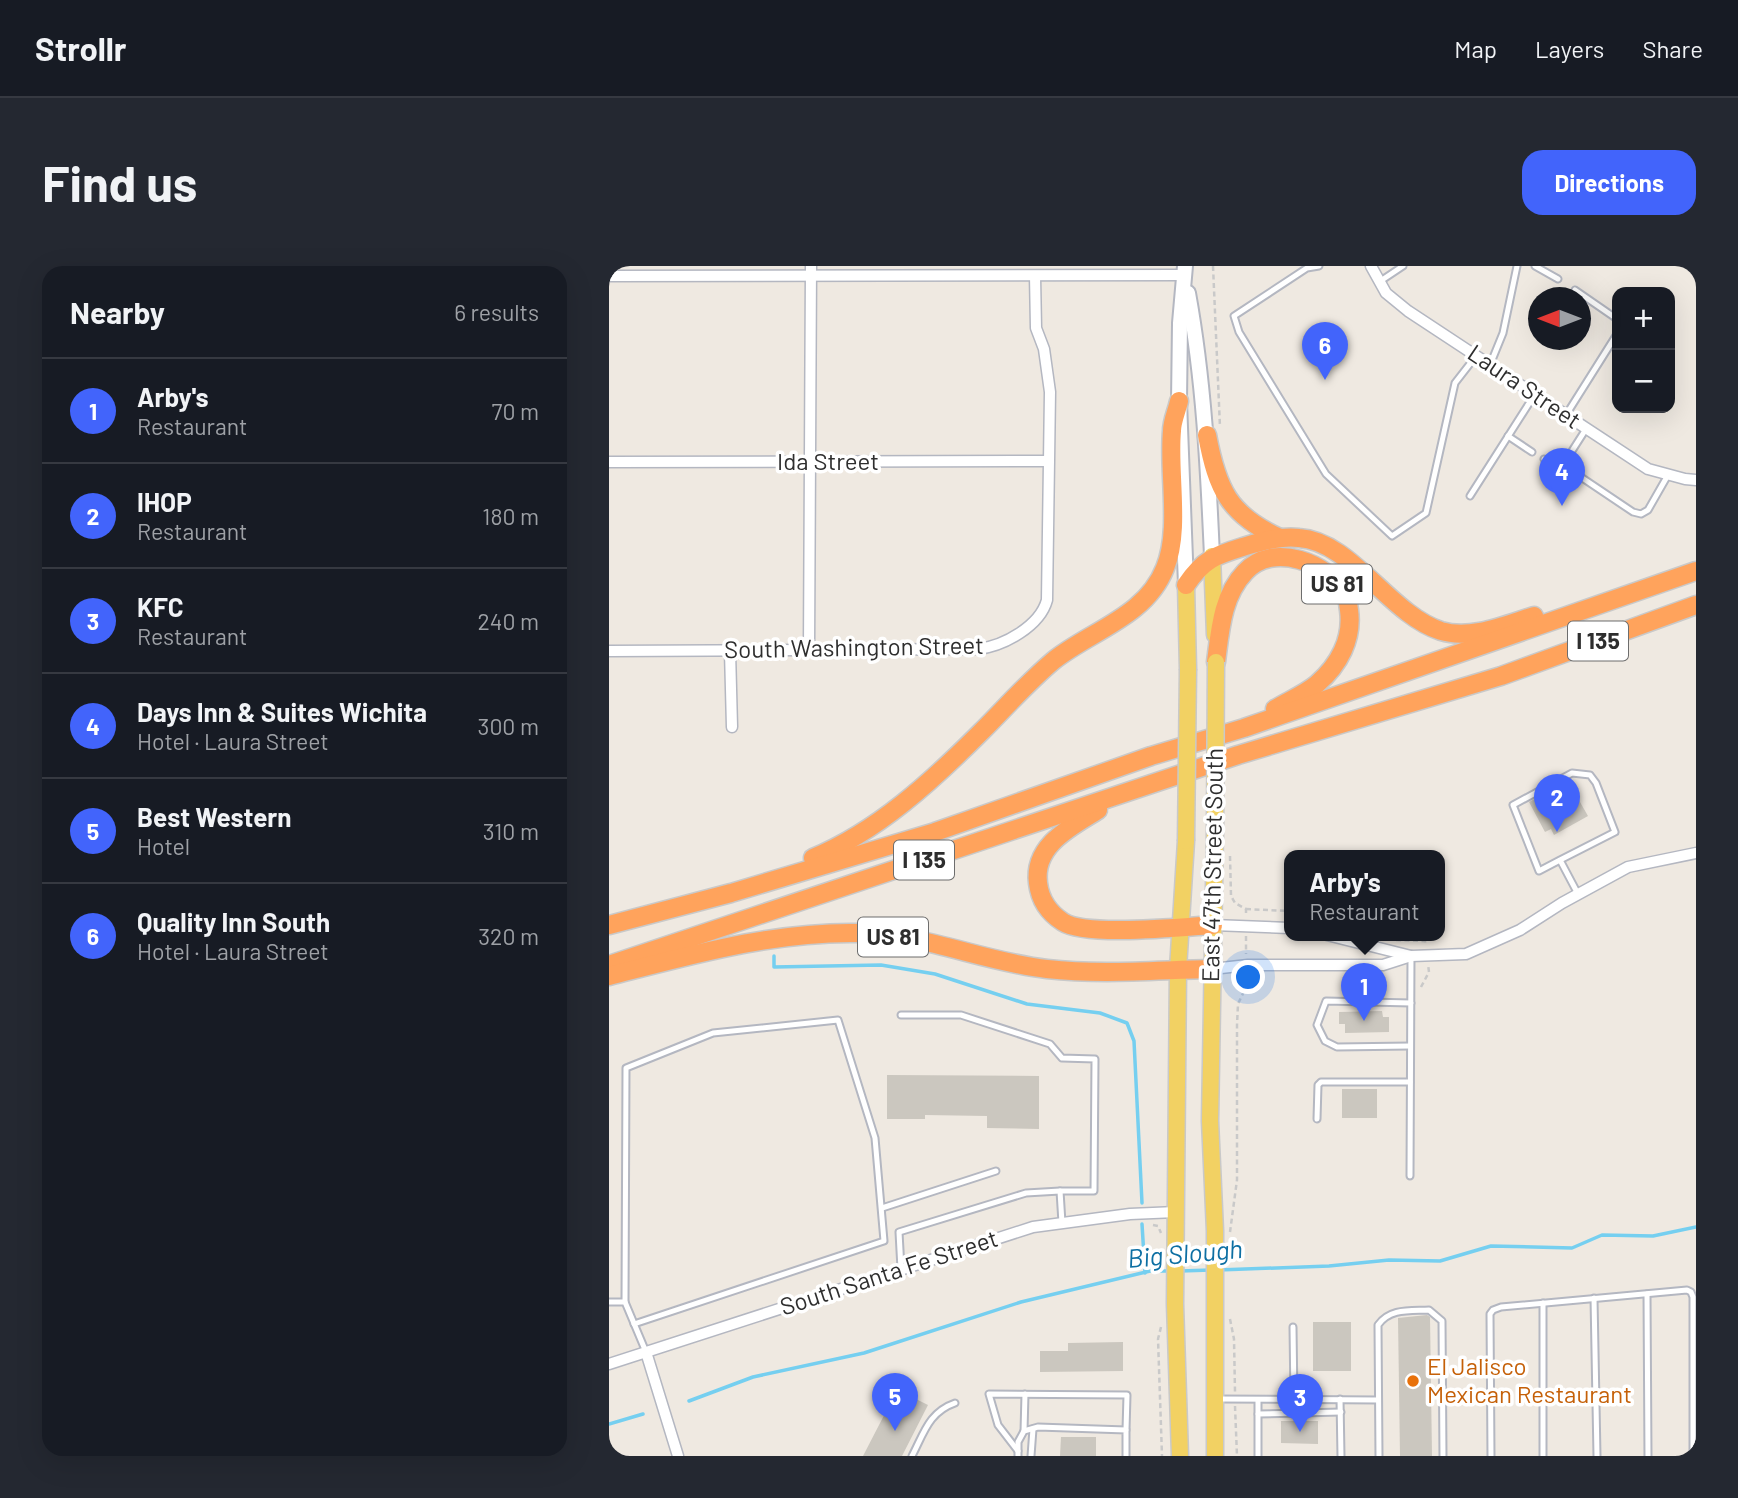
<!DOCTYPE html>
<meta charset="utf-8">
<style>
body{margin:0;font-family:Barlow,sans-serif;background:#242831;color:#f1f3f6}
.controls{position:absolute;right:21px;top:21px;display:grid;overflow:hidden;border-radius:14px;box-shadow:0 7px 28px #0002}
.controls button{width:63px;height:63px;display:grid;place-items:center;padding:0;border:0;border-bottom:2px solid #363941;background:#171b24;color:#f1f3f6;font:35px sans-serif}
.compass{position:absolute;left:919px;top:21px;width:63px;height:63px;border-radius:50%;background:#171b24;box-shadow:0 7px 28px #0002;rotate:270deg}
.you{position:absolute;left:640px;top:712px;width:24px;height:24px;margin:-18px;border:5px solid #fff;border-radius:50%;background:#1a73e8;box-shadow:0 0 0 10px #1a73e833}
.badge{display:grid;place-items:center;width:46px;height:46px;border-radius:50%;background:#4264fb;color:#fff;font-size:23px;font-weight:700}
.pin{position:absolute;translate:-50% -58px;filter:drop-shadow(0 2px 4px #0008)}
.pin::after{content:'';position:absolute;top:37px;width:24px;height:21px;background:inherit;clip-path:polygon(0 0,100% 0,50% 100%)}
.popup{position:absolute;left:675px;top:584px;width:161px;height:91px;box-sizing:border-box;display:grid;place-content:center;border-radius:14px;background:#171b24;filter:drop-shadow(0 2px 5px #0005);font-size:23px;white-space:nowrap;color:#9ea1a6}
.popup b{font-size:26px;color:#f1f3f6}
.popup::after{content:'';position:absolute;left:50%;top:100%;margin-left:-14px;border:14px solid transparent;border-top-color:#171b24}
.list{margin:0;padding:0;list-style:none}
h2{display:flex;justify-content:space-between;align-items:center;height:91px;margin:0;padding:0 28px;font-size:30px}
h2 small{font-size:23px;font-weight:400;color:#9ea1a6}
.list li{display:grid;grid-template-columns:46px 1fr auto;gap:21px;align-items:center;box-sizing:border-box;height:105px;padding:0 28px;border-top:2px solid #363941}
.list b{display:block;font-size:26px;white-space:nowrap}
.list p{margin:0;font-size:23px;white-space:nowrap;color:#9ea1a6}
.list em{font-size:23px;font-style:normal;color:#9ea1a6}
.map{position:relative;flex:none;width:1087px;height:1190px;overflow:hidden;border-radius:21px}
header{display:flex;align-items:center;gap:42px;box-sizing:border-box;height:98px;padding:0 35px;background:#171b24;border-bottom:2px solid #363941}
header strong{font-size:33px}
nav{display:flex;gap:38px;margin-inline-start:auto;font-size:24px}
.intro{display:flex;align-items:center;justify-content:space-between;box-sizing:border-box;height:168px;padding:0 42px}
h1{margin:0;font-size:49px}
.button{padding:18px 32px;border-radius:21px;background:#4264fb;color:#fff;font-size:24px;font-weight:700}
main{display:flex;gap:42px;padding:0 42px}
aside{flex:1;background:#171b24;border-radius:21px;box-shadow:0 7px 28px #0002}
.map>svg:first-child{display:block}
</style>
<header>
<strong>Strollr</strong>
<nav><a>Map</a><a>Layers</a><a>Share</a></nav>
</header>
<div class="intro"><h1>Find us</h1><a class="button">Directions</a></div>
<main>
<aside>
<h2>Nearby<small>6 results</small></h2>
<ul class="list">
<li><span class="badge">1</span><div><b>Arby's</b><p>Restaurant</p></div><em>70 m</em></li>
<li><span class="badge">2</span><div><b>IHOP</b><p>Restaurant</p></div><em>180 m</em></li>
<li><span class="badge">3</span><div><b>KFC</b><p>Restaurant</p></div><em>240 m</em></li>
<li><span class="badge">4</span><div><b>Days Inn &amp; Suites Wichita</b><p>Hotel · Laura Street</p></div><em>300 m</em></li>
<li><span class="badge">5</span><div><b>Best Western</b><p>Hotel</p></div><em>310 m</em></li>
<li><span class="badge">6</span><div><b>Quality Inn South</b><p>Hotel · Laura Street</p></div><em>320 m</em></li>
</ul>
</aside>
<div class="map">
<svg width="1087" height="1190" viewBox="0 0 1087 1190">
<rect width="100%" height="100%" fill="#efe9e1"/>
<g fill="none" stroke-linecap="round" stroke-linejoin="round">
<g stroke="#75cff0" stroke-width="3.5">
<polyline points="165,690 165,701 272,699 326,708 418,738 491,747 518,757 525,775 533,937"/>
<polyline points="533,958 536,1007"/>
<polyline points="609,1004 720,1000 780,994 831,995 882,980 963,982 993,969 1044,970 1087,961"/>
<polyline points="571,1005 602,1004"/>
<polyline points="80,1135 144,1111 255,1087 412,1036 541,1005 563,1005"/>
<polyline points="0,1158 34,1148"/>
</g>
</g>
<g fill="#cbc7bf">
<polygon points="959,515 979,550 945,569 942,563 936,566 920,536"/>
<polygon points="773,745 774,751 780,751 780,766 736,767 736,758 730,758 730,746"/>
<polygon points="278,809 430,810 430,863 378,862 378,850 316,849 316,853 278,853"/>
<rect x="733" y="823" width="35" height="29"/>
<polygon points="818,1049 821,1051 823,1190 791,1190 789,1052"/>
<rect x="704" y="1056" width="38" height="49"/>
<polygon points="514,1076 514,1105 431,1106 431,1085 459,1085 459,1077"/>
<polygon points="297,1128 319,1139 293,1190 254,1190 285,1130 293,1135"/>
<polygon points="672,1155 709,1155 709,1178 672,1177"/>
<polygon points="452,1171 487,1171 487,1190 451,1190"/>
</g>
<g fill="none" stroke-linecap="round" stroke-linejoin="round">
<defs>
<g id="service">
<polyline points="710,0 698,2 625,50 630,66 717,208 783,270 817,247 846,117 867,90"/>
<polyline points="926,0 949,13"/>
<polyline points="770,16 794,0"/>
<polyline points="966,24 1008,53"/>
<polyline points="881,99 894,67 908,0"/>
<polyline points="957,149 1008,68"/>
<polyline points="899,170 923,186"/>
<polyline points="935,193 943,197 954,199 1024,246 1032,248 1039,244 1059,209"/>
<polyline points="954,199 977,163"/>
<polyline points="861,230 926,128"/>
<polyline points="951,594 1006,566 987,517 981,509 963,507 904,539 930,605 951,594 969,628"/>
<polyline points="292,749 352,749 441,778 453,792 486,793 485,925 451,925 453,957"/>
<polyline points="801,780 728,781 716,775 708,759 717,735 802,737"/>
<polyline points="708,853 709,819 712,816 801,816"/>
<polyline points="801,910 802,690"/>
<polyline points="273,942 387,905"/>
<polyline points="292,1003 290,966 417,927 451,925"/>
<polyline points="1038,1028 1039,1190"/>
<polyline points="985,1032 988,1190"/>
<polyline points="0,1036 16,1036 37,1086"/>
<polyline points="16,1036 17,802 104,767 229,754 266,872 275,975 25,1058"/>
<polyline points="934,1037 934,1190"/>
<polyline points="684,1061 685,1134"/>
<polyline points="610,1133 769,1134"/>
<polyline points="731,1133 732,1190"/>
<polyline points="649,1134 649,1190"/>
<polyline points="649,1148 732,1146"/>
<polyline points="415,1165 416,1128"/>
<polyline points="409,1185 389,1159 380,1128 518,1129 517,1164"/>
<path d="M303 1190C315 1167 320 1146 346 1137"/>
<polyline points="409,1190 409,1176 415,1165 429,1161 517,1164 517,1190"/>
<polyline points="422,1190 424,1163"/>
<path d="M770 1190 769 1059C781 1042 801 1045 820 1044L833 1055 834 1190"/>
<polyline points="882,1190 881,1048 884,1044 892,1041 1078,1024 1082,1026 1084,1031 1084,1190"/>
</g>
<g id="minor">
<polyline points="762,0 777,27 799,45 1039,203 1076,213 1087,214"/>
<polyline points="0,10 576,9"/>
<polyline points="0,196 439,195"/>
<polyline points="200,384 202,0"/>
<path d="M0 385 369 383C395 380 431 360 438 334L441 126 435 83 427 62 426 10"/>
<polyline points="121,385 123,461"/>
<polyline points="604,659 680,662"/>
<polyline points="718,669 802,690"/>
<polyline points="603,703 639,699 774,699 802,690 857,688 911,664 953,637 1019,601 1087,587"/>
<polyline points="37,1086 69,1190"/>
<polyline points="0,1098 424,961 521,948 567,946"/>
</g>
<g id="secondary">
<polyline points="576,0 571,57 570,135 577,319"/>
<path d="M579 27C595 115 599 201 603 290"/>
</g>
<g id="primary">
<polyline points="603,290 606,369"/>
<polyline points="577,319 579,403"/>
<polyline points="606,564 601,855 606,965 606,1190"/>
<polyline points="571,1190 566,1038 569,703 577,575"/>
</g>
<g id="motorway">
<path d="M598 169C608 223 620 249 671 272"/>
<path d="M577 319C595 292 608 289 637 280 654 275 672 270 690 272 742 275 780 348 832 365 862 374 896 359 925 350"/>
<path d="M607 396C611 365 613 330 636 306 664 275 719 297 737 328 739 332 739 339 740 344 744 373 730 399 708 418 696 428 679 435 666 443"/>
<path d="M489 544C462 561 424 579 429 617 431 634 440 647 454 656 477 671 573 661 604 659"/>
<path d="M204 592C269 565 323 515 372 466 396 442 418 417 444 395 481 365 537 351 556 302 572 264 559 207 563 165 563 155 568 145 570 135"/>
<polyline points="0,659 122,627 326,566 542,490 635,462 1087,305"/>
<polyline points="0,699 629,489 892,410 1087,339"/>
<path d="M0 710C82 689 165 665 251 667 315 668 375 696 438 703 493 709 548 704 603 703"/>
</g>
</defs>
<use href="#service" stroke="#b4b7c1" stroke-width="9"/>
<use href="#minor" stroke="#b4b7c1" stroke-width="13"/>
<use href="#secondary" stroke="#b4b7c1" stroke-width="18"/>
<use href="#primary" stroke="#c9c9c9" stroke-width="19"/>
<use href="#motorway" stroke="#c9c9c9" stroke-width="21"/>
<g stroke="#c9c9c9" stroke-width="2.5" stroke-dasharray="5 3.5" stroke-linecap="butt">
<polyline points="604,0 611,161"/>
<polyline points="621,590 622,630 626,637 637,643 637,650"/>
<polyline points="637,643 680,645"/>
<polyline points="637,670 637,688"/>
<polyline points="787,674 816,675 816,678"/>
<polyline points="812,721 820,706 819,698"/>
<polyline points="544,959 549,960 552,967"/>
<polyline points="621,966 628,914 628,759 629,738 638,719 637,709"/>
<polyline points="621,1053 625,1073 626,1126"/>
<polyline points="552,1061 549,1073 553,1190"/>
<polyline points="626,1140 628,1190"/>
</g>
<use href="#service" stroke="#fff" stroke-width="5"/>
<use href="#minor" stroke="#fff" stroke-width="10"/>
<use href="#secondary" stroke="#fff" stroke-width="14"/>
<use href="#primary" stroke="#f2d163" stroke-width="16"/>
<use href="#motorway" stroke="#ffa35c" stroke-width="18"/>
<defs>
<g id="primary-bridge">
<polyline points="606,564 607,396"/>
<polyline points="577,575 579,403"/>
</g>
</defs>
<use href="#primary-bridge" stroke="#c9c9c9" stroke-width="19" stroke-linecap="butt"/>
<use href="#primary-bridge" stroke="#f2d163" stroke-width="16"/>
</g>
<circle fill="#e8710a" stroke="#fff" stroke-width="2.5" cx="804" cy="1115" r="7"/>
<g text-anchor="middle" stroke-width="7" stroke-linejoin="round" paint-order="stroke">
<g fill="#fff" stroke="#6d6d6d" stroke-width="2">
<rect x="693" y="298.5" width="70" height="39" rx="5"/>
<rect x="959" y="355.5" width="60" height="39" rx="5"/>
<rect x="285" y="574.5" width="60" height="39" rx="5"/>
<rect x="249" y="651.5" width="70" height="39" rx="5"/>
</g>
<g font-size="23" font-weight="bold" fill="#2e2e2e">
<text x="728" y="326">US 81</text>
<text x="989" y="383">I 135</text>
<text x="315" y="602">I 135</text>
<text x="284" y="679">US 81</text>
</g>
<g font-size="24" fill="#2e2e2e" stroke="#fff">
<text transform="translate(915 121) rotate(34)" y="8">Laura Street</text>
<text x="219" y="204">Ida Street</text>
<text transform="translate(245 382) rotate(-1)" y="8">South Washington Street</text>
<text transform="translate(604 599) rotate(-89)" y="8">East 47th Street South</text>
<text transform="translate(280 1007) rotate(-18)" y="8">South Santa Fe Street</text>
</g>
<g font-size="24" fill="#c56008" stroke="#fff" text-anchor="start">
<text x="818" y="1109">El Jalisco<tspan x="818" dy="28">Mexican Restaurant</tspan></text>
</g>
<g font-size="26" font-style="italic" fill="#0d6fa3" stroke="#fff">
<text transform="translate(576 988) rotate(-5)" y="9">Big Slough</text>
</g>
</g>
</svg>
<div class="controls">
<button>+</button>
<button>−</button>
</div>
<svg class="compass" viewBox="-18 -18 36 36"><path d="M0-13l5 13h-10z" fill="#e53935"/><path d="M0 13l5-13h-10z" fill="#9ea1a6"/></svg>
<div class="you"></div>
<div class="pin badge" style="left:755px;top:755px">1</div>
<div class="popup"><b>Arby's</b>Restaurant</div>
<div class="pin badge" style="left:948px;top:566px">2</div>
<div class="pin badge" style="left:691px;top:1166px">3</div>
<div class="pin badge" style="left:953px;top:240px">4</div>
<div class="pin badge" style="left:286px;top:1165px">5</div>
<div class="pin badge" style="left:716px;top:114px">6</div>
</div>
</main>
